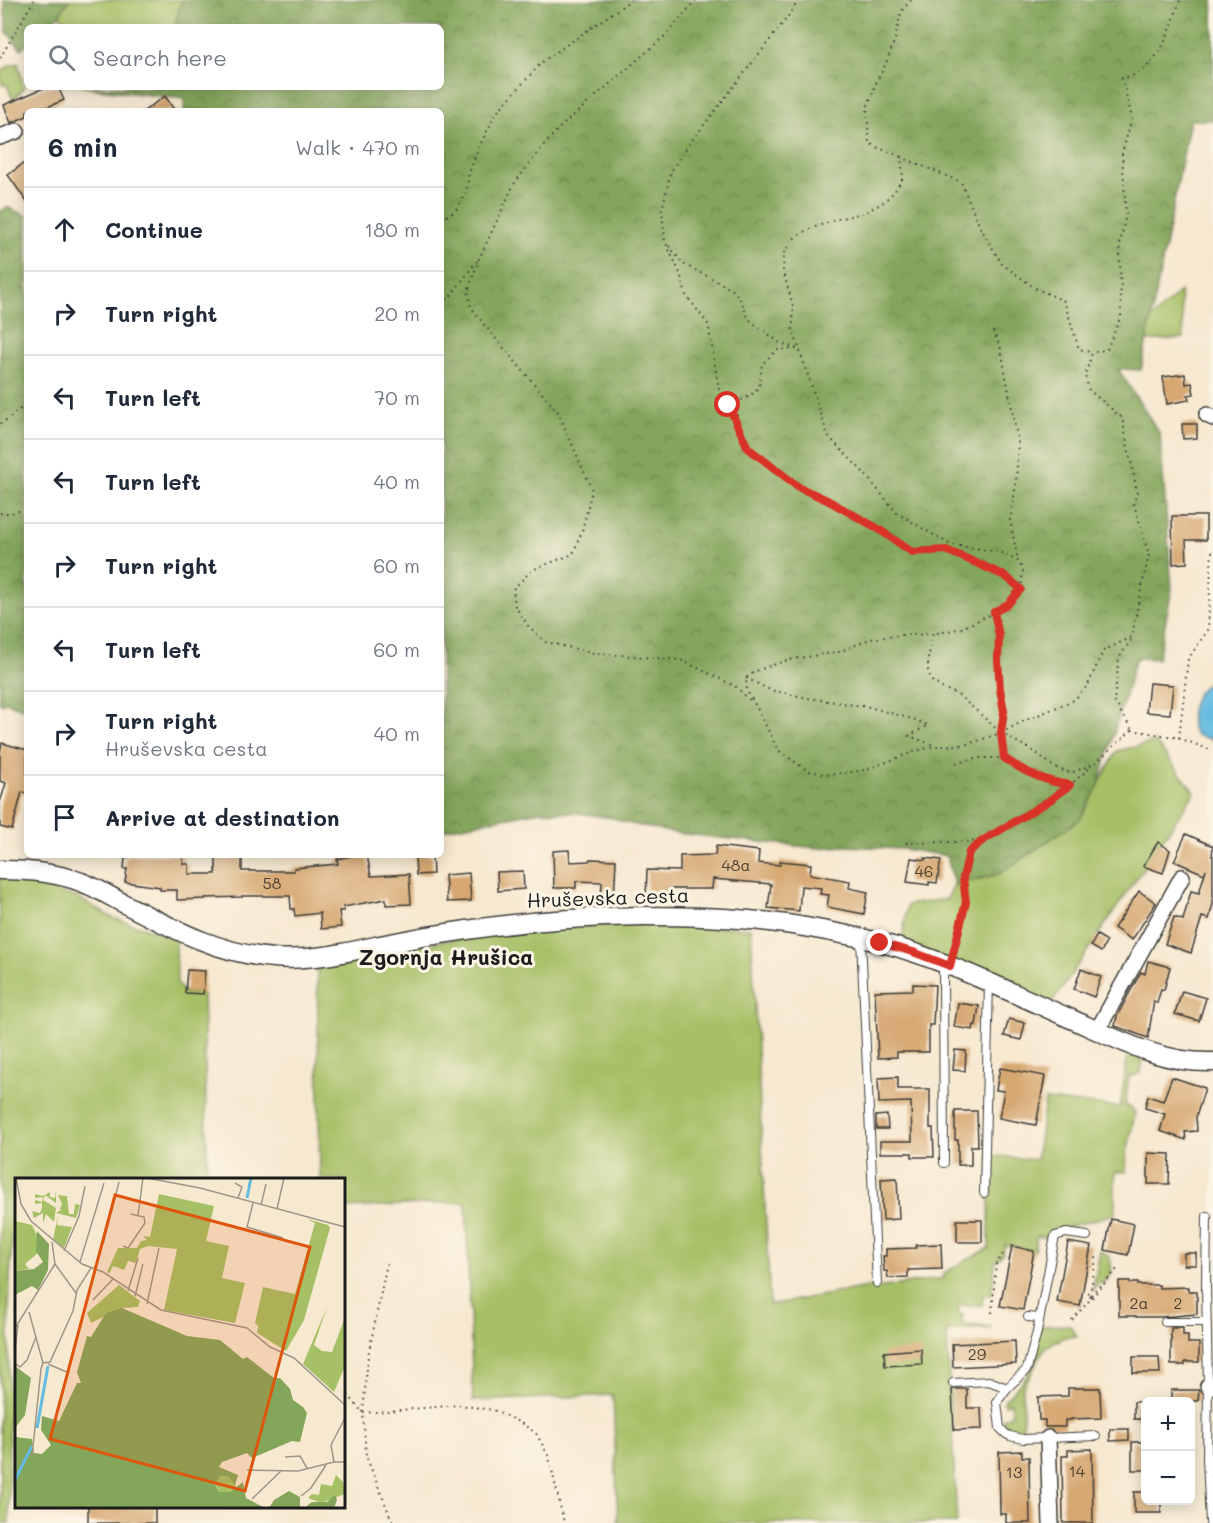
<!DOCTYPE html>
<meta charset="utf-8">
<style>
body{margin:0;font-family:Mali,sans-serif;background:#f6f6f7;color:#1f2937}
.controls{position:absolute;right:18px;bottom:18px;display:grid;overflow:hidden;border-radius:9px;box-shadow:0 3px 15px #0003}
.controls button{width:54px;height:54px;display:grid;place-items:center;padding:0;border:0;border-bottom:2px solid #e0e1e3;background:#fff;color:#1f2937;font:30px sans-serif}
.stop{position:absolute;width:18px;height:18px;margin:-14px;border:4px solid #d93025;border-radius:50%;background:#fff}
.stop.end{background:#d93025;border-color:#fff;box-shadow:0 2px 6px #0008}
.list{margin:0;padding:0;list-style:none}
h2{display:flex;justify-content:space-between;align-items:center;height:78px;margin:0;padding:0 24px;font-size:26px}
h2 small{font-size:20px;font-weight:400;color:#747a83}
.list li{display:grid;grid-template-columns:39px 1fr auto;gap:18px;align-items:center;box-sizing:border-box;height:84px;padding:0 24px;border-top:2px solid #e0e1e3}
.list b{display:block;font-size:22px;white-space:nowrap}
.list p{margin:0;font-size:20px;white-space:nowrap;color:#747a83}
.list em{font-size:20px;font-style:normal;color:#747a83}
.icon{flex:none;width:33px;height:33px;fill:none;stroke:currentColor;stroke-width:2;stroke-linecap:round;stroke-linejoin:round}
.map{position:relative;flex:none;width:1213px;height:1523px;overflow:hidden}
.search{position:absolute;background:#fff;box-shadow:0 3px 15px #0003;left:24px;top:24px;width:420px;height:66px;display:flex;align-items:center;gap:15px;box-sizing:border-box;padding:0 21px;border-radius:9px;color:#747a83;font-size:22px}
.panel{position:absolute;background:#fff;box-shadow:0 3px 15px #0003;left:24px;top:108px;width:420px;height:750px;border-radius:9px}
.map>svg:first-child{display:block}
</style>
<div class="map">
<svg width="1213" height="1523" viewBox="0 0 1213 1523">
<defs>
<pattern id="forest-crowns" width="20" height="18" patternUnits="userSpaceOnUse" patternTransform="scale(1.5)"><rect width="20" height="18" fill="#84a65b"/><path d="M2 6a3 3 0 1 1 6 0M12 15a3 3 0 1 1 6 0" fill="none" stroke="#6b864a"/></pattern>
</defs>
<rect width="100%" height="100%" fill="#fcf5e5"/>
<filter id="ink" filterUnits="userSpaceOnUse"><feTurbulence type="fractalNoise" baseFrequency=".0167" numOctaves="2"/><feDisplacementMap in="SourceGraphic" scale="12" xChannelSelector="R" yChannelSelector="G"/><feConvolveMatrix kernelMatrix="1 2 1 2 8 2 1 2 1" color-interpolation-filters="sRGB"/></filter>
<filter id="wash" filterUnits="userSpaceOnUse"><feTurbulence type="fractalNoise" baseFrequency=".008" numOctaves="4" result="noise"/><feDisplacementMap in="SourceGraphic" scale="24" xChannelSelector="R" yChannelSelector="G"/><feGaussianBlur stdDeviation="1.35" result="paint"/><feColorMatrix in="noise" values="0 0 0 0 0 0 0 0 0 0 0 0 0 0 0 0 0 1.4 0 .05"/><feComposite in="paint" operator="in"/></filter>
<g filter="url(#wash)">
<rect width="100%" height="100%" fill="#f7e8d0"/>
<g fill="#a6c066" stroke="#616e41" stroke-width="1.5">
<polygon points="69,0 182,0 174,27 73,27 59,15"/>
<polygon points="18,63 24,88 13,100 7,85 2,85 0,74 7,67"/>
<polygon points="1180,292 1184,338 1125,343"/>
<polygon points="1155,742 1195,792 1052,1003 902,941 907,905 947,899 954,885 999,874 1080,819 1117,751"/>
<polygon points="0,878 27,878 55,884 55,892 76,897 113,918 158,932 176,940 177,984 185,993 203,994 208,1179 16,1180 16,1227 13,1227 9,1295 9,1523 0,1523"/>
<polygon points="632,924 751,928 770,1305 873,1286 877,1288 944,1278 944,1273 989,1248 989,1155 1036,1160 1045,1100 1120,1107 1128,1054 1142,1060 1141,1072 1134,1076 1129,1076 1125,1105 1131,1107 1135,1113 1127,1153 1126,1172 1115,1172 1115,1214 1049,1232 1048,1237 1046,1238 1037,1236 1034,1251 1005,1245 1003,1254 995,1262 992,1295 983,1295 982,1305 958,1305 960,1315 963,1315 962,1320 964,1325 991,1327 991,1328 947,1331 957,1523 618,1523 613,1395 473,1401 466,1202 344,1208 344,1180 320,1179 317,966 443,941 538,928"/>
<polygon points="1100,1250 1110,1257 1112,1273 1102,1284 1100,1282 1093,1290"/>
<path d="M1070 1325 1077 1336 1065 1337 1052 1343 1042 1352 1037 1360 1032 1373 1023 1386V1433C1012 1434 1005 1429 1003 1419L1012 1414 1011 1402 1005 1405 1004 1401 1026 1377 1033 1365 1040 1326Z"/>
</g>
<g fill="url(#forest-crowns)" stroke="#50613c" stroke-width="1.5">
<polygon points="4,0 69,0 59,15 46,27 27,27 27,44 21,49 7,32"/>
<polygon points="182,0 1213,0 1213,120 1190,120 1141,370 1118,369 1160,434 1172,589 1158,659 1136,658 1098,787 1080,819 999,874 954,885 947,856 904,849 844,846 817,848 675,833 627,823 613,818 577,813 540,811 441,830 441,111 184,111 185,99 82,87 441,87 441,27 174,27"/>
<polygon points="7,207 27,216 27,710 7,702 0,704 0,212"/>
</g>
<path fill="#63bbe0" stroke="#406c7e" stroke-width="1.5" d="M1213 683V739C1209 738 1202 738 1199 736 1183 729 1191 685 1213 683Z"/>
<g id="blocks">
<g fill="#d6a771">
<polygon points="46,87 58,87 64,100 38,111 27,111 27,116 11,123 4,105"/>
<polygon points="165,96 175,111 144,111"/>
<polygon points="27,161 27,202 8,175"/>
<polygon points="1185,374 1186,384 1192,383 1194,394 1188,395 1189,400 1167,404 1163,377"/>
<polygon points="1182,424 1197,424 1197,438 1183,439"/>
<polygon points="1172,516 1206,516 1206,540 1186,540 1187,563 1173,564"/>
<polygon points="1149,683 1173,685 1170,714 1146,712"/>
<polygon points="2,743 27,750 27,793 22,792 12,830 0,827 0,803 6,783 0,781 0,752"/>
<polygon points="1186,834 1213,846 1212,856 1213,856 1213,904 1209,919 1202,917 1191,953 1165,944 1174,917 1183,920 1191,891 1199,893 1206,869 1204,874 1174,861"/>
<polygon points="1158,842 1170,850 1163,873 1143,866"/>
<polygon points="716,846 759,851 758,863 780,865 780,861 811,864 810,874 850,881 849,888 868,892 864,914 827,907 829,895 820,894 821,888 801,886 799,911 768,908 771,884 713,879 712,889 669,889 668,899 646,899 647,870 680,871 680,856 715,855"/>
<polygon points="569,850 570,862 589,861 590,859 616,860 614,901 601,900 602,882 576,881 576,888 554,888 553,851"/>
<polygon points="129,855 183,855 183,864 189,864 189,874 216,874 216,855 242,855 242,871 294,871 294,868 338,864 337,859 356,855 367,855 371,876 409,874 411,904 386,905 386,899 343,907 344,911 339,911 341,927 321,929 320,913 295,916 294,909 291,909 290,896 242,896 242,897 205,898 205,899 177,900 177,890 160,890 160,887 125,882 127,869 124,869 125,858 128,858"/>
<polygon points="415,855 432,855 433,874 416,875"/>
<polygon points="911,858 925,860 925,858 941,860 937,883 929,882 929,885 907,882"/>
<polygon points="523,871 524,889 498,891 497,872"/>
<polygon points="469,873 471,901 447,902 445,875"/>
<polygon points="1139,891 1156,903 1132,940 1114,928"/>
<polygon points="1097,935 1107,941 1101,952 1091,946"/>
<polygon points="1148,961 1170,967 1164,990 1161,989 1157,1003 1154,1001 1148,1038 1115,1026 1117,1016 1141,972 1145,974"/>
<polygon points="1081,969 1101,977 1094,997 1074,989"/>
<polygon points="187,970 205,971 203,994 185,993"/>
<polygon points="913,984 935,985 933,1025 929,1025 929,1052 897,1052 897,1057 878,1058 875,991 913,990"/>
<polygon points="1182,991 1206,998 1199,1021 1175,1014"/>
<polygon points="958,1003 979,1006 976,1025 974,1025 973,1030 954,1027"/>
<polygon points="1009,1019 1025,1023 1021,1040 1004,1036"/>
<polygon points="955,1050 966,1051 965,1071 953,1070"/>
<polygon points="1000,1068 1045,1076 1036,1125 999,1118 1004,1091 996,1090"/>
<polygon points="898,1077 898,1089 930,1089 930,1128 933,1128 934,1157 912,1157 912,1153 880,1153 880,1141 912,1141 911,1102 879,1103 878,1078"/>
<polygon points="1172,1077 1205,1088 1196,1117 1197,1131 1185,1132 1186,1140 1160,1131 1165,1114 1145,1108 1148,1096 1163,1101"/>
<polygon points="955,1111 977,1111 978,1146 971,1146 971,1165 958,1165 958,1140 955,1140"/>
<polygon points="887,1115 888,1129 876,1129 876,1116"/>
<polygon points="1148,1153 1170,1154 1169,1184 1148,1184"/>
<polygon points="897,1178 899,1219 883,1220 881,1179"/>
<polygon points="1111,1219 1134,1224 1128,1255 1105,1250"/>
<rect x="957" y="1220" width="25" height="22"/>
<polygon points="1068,1242 1091,1246 1080,1306 1057,1302"/>
<polygon points="941,1244 942,1269 908,1270 908,1277 888,1278 887,1271 884,1271 883,1256 886,1256 886,1249 916,1248 916,1245"/>
<polygon points="1012,1246 1034,1251 1023,1310 1000,1306"/>
<rect x="1184" y="1253" width="12" height="12"/>
<polygon points="1119,1281 1130,1281 1130,1283 1138,1283 1138,1285 1159,1285 1159,1288 1188,1287 1188,1291 1197,1291 1197,1314 1162,1317 1136,1317 1136,1316 1119,1316"/>
<polygon points="1171,1328 1183,1328 1183,1335 1188,1335 1188,1343 1199,1343 1199,1362 1185,1362 1185,1365 1171,1365"/>
<polygon points="1015,1341 1016,1364 953,1367 952,1344"/>
<polygon points="921,1349 922,1364 885,1366 884,1352"/>
<polygon points="1133,1357 1159,1357 1160,1373 1133,1373"/>
<polygon points="1068,1388 1100,1388 1101,1418 1071,1419 1071,1420 1065,1420 1065,1427 1045,1427 1045,1420 1039,1420 1038,1397 1068,1396"/>
<polygon points="952,1389 967,1389 967,1408 981,1408 982,1429 954,1430"/>
<polygon points="1171,1390 1199,1390 1198,1401 1171,1401"/>
<rect x="1134" y="1402" width="12" height="17"/>
<polygon points="1110,1429 1129,1429 1129,1440 1110,1441"/>
<rect x="1132" y="1442" width="14" height="28"/>
<polygon points="1092,1449 1093,1523 1063,1523 1062,1456 1068,1456 1068,1450"/>
<polygon points="1022,1451 1022,1457 1029,1457 1030,1523 1006,1523 1006,1514 1000,1514 999,1452"/>
<polygon points="1134,1492 1146,1492 1146,1500 1161,1500 1161,1513 1134,1513"/>
<rect x="88" y="1506" width="67" height="17"/>
</g>
</g>
</g>
<g filter="url(#ink)">
<use href="#blocks" fill-opacity="0" stroke="#3d3b37" stroke-width="1.5"/>
<g fill="none" stroke-linecap="round" stroke-linejoin="round">
<defs>
<g id="service">
<polyline points="861,939 877,1283"/>
<polyline points="943,965 944,1163"/>
<polyline points="984,1193 989,983"/>
<polyline points="1207,1216 1206,1287 1208,1386 1207,1459 1210,1523"/>
<polyline points="1087,1236 1066,1233 1055,1236 1037,1332 1027,1369 1007,1388 997,1402 1000,1428 1006,1434 1010,1436 1023,1439 1096,1436"/>
<polyline points="1028,1317 1039,1318"/>
<polyline points="1165,1322 1206,1322"/>
<polyline points="953,1383 989,1381 1007,1388"/>
</g>
<g id="minor">
<polyline points="0,137 17,131"/>
<polyline points="1207,415 1213,418"/>
<polyline points="1097,1031 1182,877"/>
<polyline points="1208,1386 1213,1386"/>
<polyline points="1048,1438 1051,1523"/>
</g>
<path id="tertiary" d="M0 870C27 870 55 872 81 882 95 887 108 895 121 902 170 927 218 954 274 958 310 961 344 953 380 945 409 939 438 934 467 930 525 921 584 917 643 916 685 916 728 917 770 922 799 925 828 931 857 937 931 952 1000 988 1069 1018 1115 1038 1162 1064 1213 1062"/>
</defs>
<use href="#service" stroke="#3d3b37" stroke-width="10"/>
<use href="#minor" stroke="#3d3b37" stroke-width="18"/>
<use href="#tertiary" stroke="#3d3b37" stroke-width="21"/>
<g stroke="#3d3b37" stroke-width="2" stroke-dasharray="1.5 4.5" stroke-linecap="butt">
<polyline points="696,0 666,35 559,128 540,150 514,184 479,259 468,291 471,307 486,327 558,412 592,490 582,531 573,554 532,570 513,589 515,606 529,627 546,642 594,653 681,660 735,686 753,703"/>
<polyline points="798,0 793,10 687,147 671,171 662,210 665,241 680,273 686,295 708,324 719,389 748,448 800,488 827,500 877,528 912,552 946,550 1005,576 1021,589"/>
<path d="M911 0 901 12 895 39 887 61 875 85 867 108 869 143C879 149 891 152 901 157L903 178 894 192 881 204 863 213 841 218 809 229 793 239 784 253 783 270 793 306V330L828 436 864 473 897 513 949 544 999 552 1018 561 1023 570 1021 589 1008 604 989 615 962 628 933 634 902 635 870 639 839 652 787 660 756 671 746 678 747 691 757 708 778 750 808 771 829 775 865 770 916 751 936 746 964 745 1001 733 1035 752 1054 767 1070 773 1094 764 1132 730"/>
<polyline points="0,58 34,0"/>
<polyline points="901,157 961,182 980,227 1002,264 1035,288 1064,301 1079,349 1090,352"/>
<polyline points="441,219 455,211 466,193 469,173 478,149 496,113 542,62 631,0"/>
<polyline points="669,246 683,264 719,282 734,291 742,302 746,314 751,321 780,343 798,349"/>
<polyline points="441,302 449,298 477,261"/>
<polyline points="993,331 1001,349 1018,442 1016,484 1010,520 1018,561"/>
<polyline points="736,422 738,402 751,395 759,387 762,364 777,350 796,349"/>
<polyline points="0,424 7,420 27,403"/>
<polyline points="0,513 11,513 27,509"/>
<polyline points="994,613 999,636 998,659 1000,689 1004,711 1001,733 1004,758"/>
<polyline points="933,634 928,659 928,671 932,681 942,688 957,694 978,712 1001,733"/>
<polyline points="1131,640 1119,658 1114,701 1132,730"/>
<polyline points="746,678 770,690 808,698 869,707 916,720 928,725 909,736 936,746"/>
<polyline points="1132,730 1179,738 1213,751"/>
<path d="M1001 733 1024 721 1074 700 1088 685 1103 651 1132 637 1139 599 1149 555 1134 504 1137 491 1122 418 1089 390 1085 376 1092 353 1107 349 1121 316 1120 244 1126 213 1122 154 1132 118 1122 78C1126 77 1132 76 1136 74 1163 59 1171 27 1180 0"/>
<polyline points="1179,738 1188,659 1208,630 1212,550"/>
<polyline points="956,763 979,758 1004,758 1019,769 1053,783 1070,785 1092,766"/>
<polyline points="906,843 982,841 1047,802 1070,785"/>
<polyline points="953,951 966,902 963,878 969,852 980,842"/>
<polyline points="387,1263 368,1356 363,1413 366,1456 393,1523"/>
<polyline points="1091,1295 1090,1296 1087,1294 1091,1289 1097,1253"/>
<polyline points="1091,1295 1099,1286 1101,1287"/>
<polyline points="992,1313 996,1263 1003,1254"/>
<polyline points="1072,1320 1118,1268"/>
<polyline points="344,1390 363,1413"/>
<polyline points="363,1413 459,1405 493,1410 519,1422 536,1433 549,1457 564,1523"/>
</g>
<use href="#service" stroke="#fff" stroke-width="8"/>
<use href="#minor" stroke="#fff" stroke-width="15"/>
<use href="#tertiary" stroke="#fff" stroke-width="18"/>
</g>
</g>
<g fill="none" stroke-linecap="round" stroke-linejoin="round" filter="url(#ink)">
<path stroke="#d93025" stroke-width="8" d="M728 405 748 448 800 488 827 500 877 528 912 552 946 550 979 564 1005 576 1021 589 1008 604 994 612 999 636 998 660 1000 689 1004 711 1001 733 1004 758C1024 772 1046 782 1070 785L1047 802 982 841 969 852 963 878 966 902 950 966 913 952 880 943"/>
</g>
<g text-anchor="middle" stroke-width="6" stroke-linejoin="round" paint-order="stroke">
<g font-size="16" fill="#4a3f31">
<text x="736" y="871">48a</text>
<text x="924" y="877">46</text>
<text x="272" y="889">58</text>
<text x="1139" y="1309">2a</text>
<text x="1178" y="1309">2</text>
<text x="977" y="1360">29</text>
<text x="1077" y="1477">14</text>
<text x="1014" y="1478">13</text>
</g>
<g font-size="20" fill="#1c1c1c" stroke="#fcf5e5">
<text transform="translate(608 898) rotate(-2)" y="7">Hruševska cesta</text>
</g>
<g font-size="21" font-weight="bold" fill="#1c1c1c" stroke="#fcf5e5">
<text x="446" y="965">Zgornja Hrušica</text>
</g>
</g>
<g transform="translate(15 1178)">
<rect width="330" height="330" fill="#f7e8d0"/>
<path d="M41 12V25L30 17 28 22 41 30 39 44 31 36 28 45V35L19 40 17 33 25 35 27 30V25L20 26V22L27 24 28 19 20 20V16L28 18 35 14V19L40 20ZM144 16 199 28 191 63 214 68 207 100 230 105 220 145 149 132 162 71 133 68 125 71 121 85 113 83 109 92 98 88 94 96 92 94 103 70H122L126 63 132 62 128 58 135 59ZM43 17 52 18 54 36H59L60 26 65 27 61 40 41 35 46 32 43 26 45 31 47 26ZM43 37 42 47 57 49 49 70 38 62ZM292 41 313 47 315 50 289 142 271 173 242 155 243 148 240 145 248 109 280 116 300 45ZM0 43 17 47 24 61 23 75 10 86 14 91 0 93ZM104 107 125 123 123 129 107 130 76 145 72 135ZM312 129 299 167 307 173 317 174 330 139V188L319 214 288 186ZM321 297 328 304 330 316 306 325 293 320 297 316 304 317 306 306 317 308ZM205 298 214 299 221 308 215 314H204L200 307Z" fill="#a6c066"/>
<path d="M22 53 34 66 33 92 23 112 17 108 0 117V93L19 91 28 84 21 73ZM107 130 172 158 205 162 228 181 232 179 259 200H265L275 211 278 222 288 229 292 235 285 264 277 263 237 280 232 275 207 284 204 289 223 297 220 307 214 299 205 298 200 307 204 314H215L228 304 231 320 250 330H0V259L17 261 19 275 27 276 36 267 26 252 27 238 44 243 62 205H66L62 194 72 158 76 159 91 135ZM0 188 16 200 10 237 0 250ZM274 313 285 319V328L289 330 297 324H312L320 317 322 322 319 330H254L259 322Z" fill="#84a65b"/>
<path fill="none" stroke="#63bbe0" stroke-width="3" d="M232 20 236 0M22 250 33 188M0 302 17 268"/>
<path fill="none" stroke="#9f9688" stroke-width="1.5" d="M1 0 6 26 16 43 67 86 88 94 146 132 232 150 255 169 279 180 330 227M132 0 185 10 330 49M220 5 227 9 223 20M238 25 232 49 268 60M246 27 251 6M262 31 269 0M123 37 128 0M37 64 40 86 61 115M88 66 104 4M108 68 113 70 130 45 129 39 116 36M49 73 64 38 70 8M65 84 89 5M113 113 123 80M120 118 128 86M78 122 98 101M132 126 144 70M14 134 28 185M0 150 40 86M0 171 3 147M1 186 5 189 12 182 21 159M33 186 54 195M330 240 316 267 319 284H330M17 278 26 191 28 185 35 184 58 133 62 112 76 90M270 279 285 278 292 290M232 292 283 293 319 284M286 318 296 310 311 287M237 321 266 293"/>
<path fill="#de560d" fill-opacity="0.15" stroke="#de560d" stroke-width="3" d="M100 17 295 69 230 313 35 261Z"/>
<rect width="330" height="330" fill="none" stroke="#1c1c1c" stroke-width="3"/>
</g>
</svg>
<div class="controls">
<button>+</button>
<button>−</button>
</div>
<div class="stop" style="left:728px;top:405px"></div>
<div class="stop end" style="left:880px;top:943px"></div>
<div class="search"><svg class="icon" aria-label="search" viewBox="0 0 24 24"><circle cx="10" cy="10" r="6"/><path d="M15 15l6 6"/></svg>Search here</div>
<section class="panel">
<h2>6 min<small>Walk · 470 m</small></h2>
<ul class="list">
<li><svg class="icon" aria-label="ahead" viewBox="0 0 24 24"><path d="M12 20V5M6 11l6-6 6 6"/></svg><div><b>Continue</b></div><em>180 m</em></li>
<li><svg class="icon" aria-label="right" viewBox="0 0 24 24"><path d="M7 20v-9h11M14 6l5 5-5 5"/></svg><div><b>Turn right</b></div><em>20 m</em></li>
<li><svg class="icon" aria-label="left" viewBox="0 0 24 24"><path d="M17 20v-9H6M10 6l-5 5 5 5"/></svg><div><b>Turn left</b></div><em>70 m</em></li>
<li><svg class="icon" aria-label="left" viewBox="0 0 24 24"><path d="M17 20v-9H6M10 6l-5 5 5 5"/></svg><div><b>Turn left</b></div><em>40 m</em></li>
<li><svg class="icon" aria-label="right" viewBox="0 0 24 24"><path d="M7 20v-9h11M14 6l5 5-5 5"/></svg><div><b>Turn right</b></div><em>60 m</em></li>
<li><svg class="icon" aria-label="left" viewBox="0 0 24 24"><path d="M17 20v-9H6M10 6l-5 5 5 5"/></svg><div><b>Turn left</b></div><em>60 m</em></li>
<li><svg class="icon" aria-label="right" viewBox="0 0 24 24"><path d="M7 20v-9h11M14 6l5 5-5 5"/></svg><div><b>Turn right</b><p>Hruševska cesta</p></div><em>40 m</em></li>
<li><svg class="icon" aria-label="arrive" viewBox="0 0 24 24"><path d="M6 21V4h12l-3 4 3 4H6"/></svg><div><b>Arrive at destination</b></div></li>
</ul>
</section>
</div>
